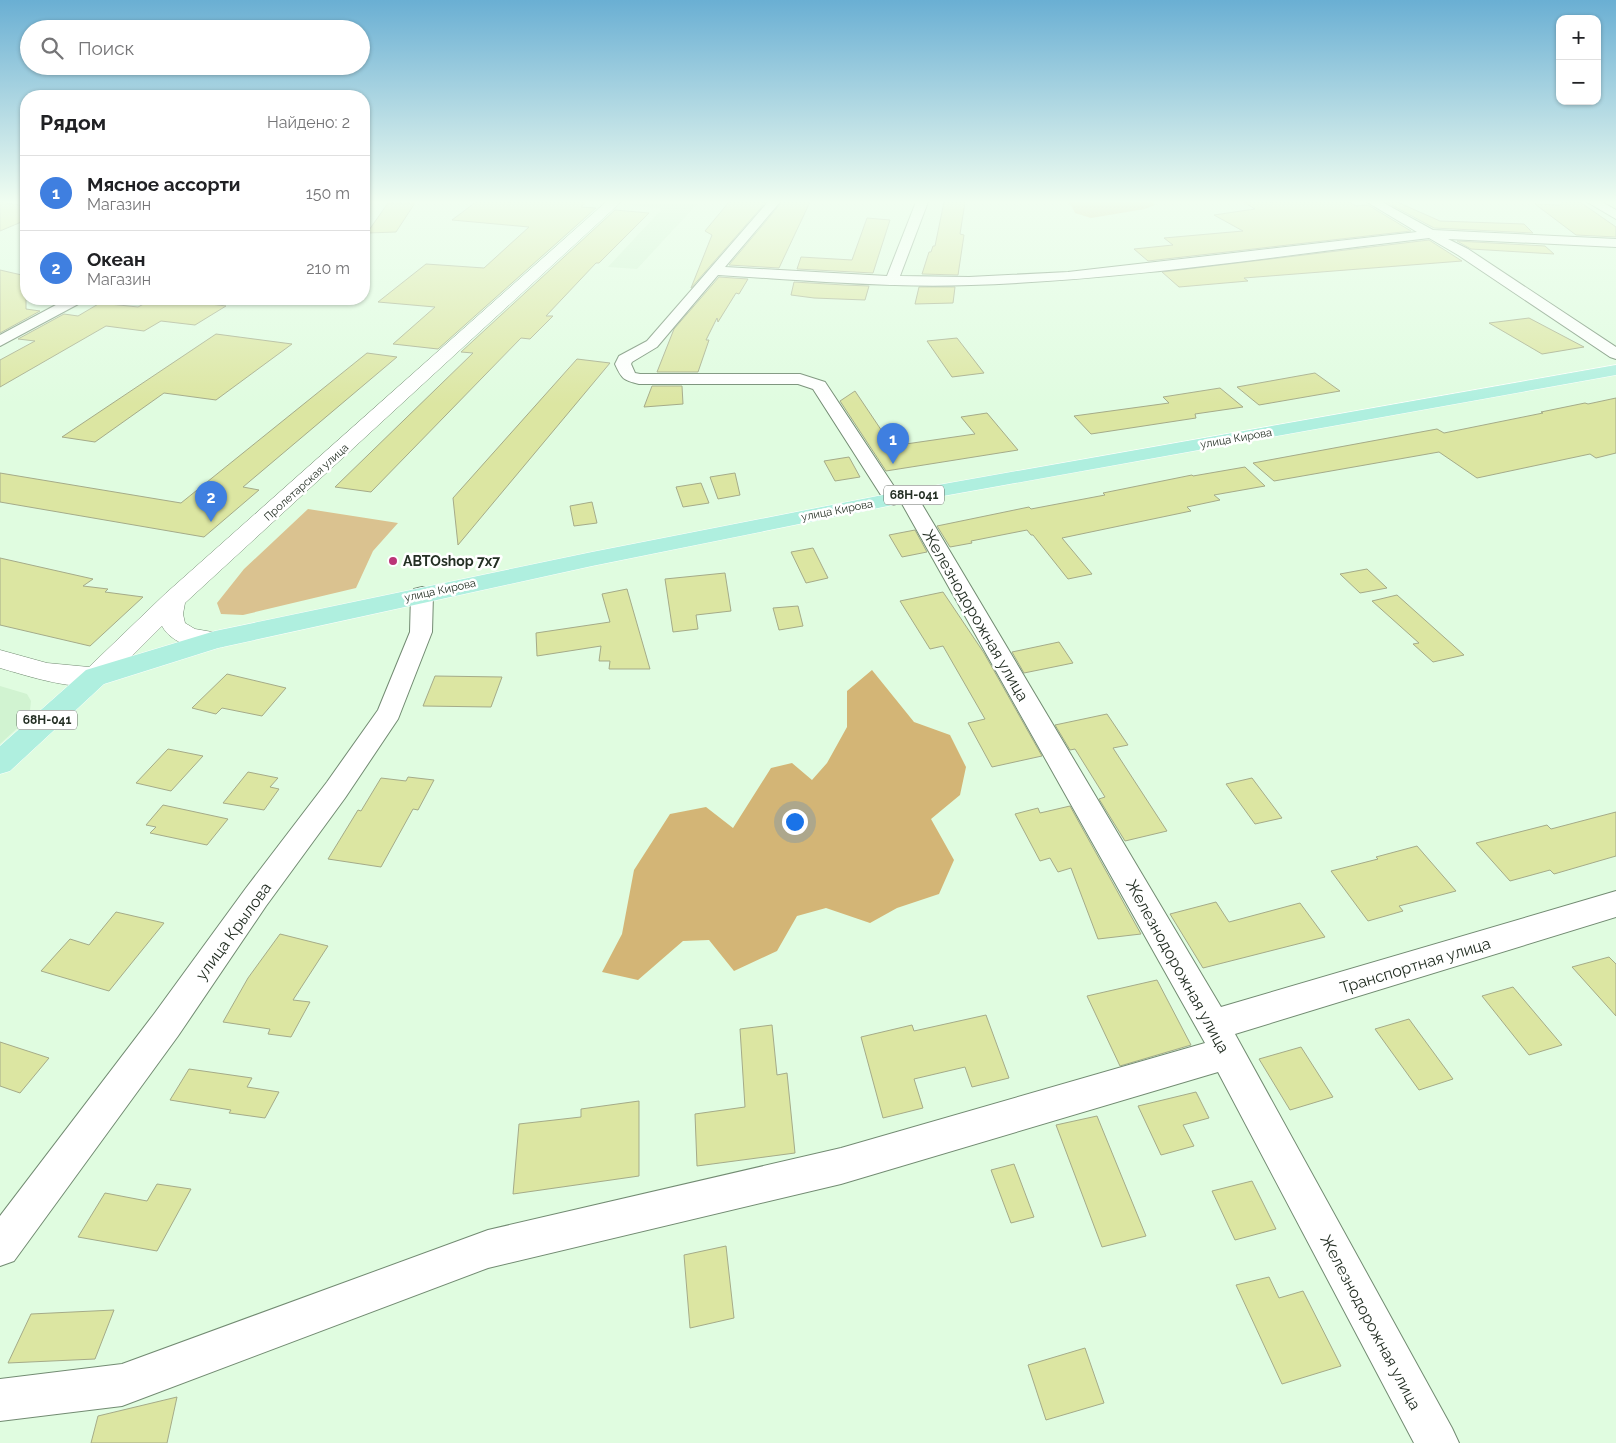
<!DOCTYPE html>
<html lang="ru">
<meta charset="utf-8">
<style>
body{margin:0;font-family:Raleway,sans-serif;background:#f2f2f2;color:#202124}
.controls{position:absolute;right:15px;top:15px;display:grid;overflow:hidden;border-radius:10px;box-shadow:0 1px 4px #0004}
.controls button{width:45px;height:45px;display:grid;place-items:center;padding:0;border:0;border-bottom:1px solid #e0e0e0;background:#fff;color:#202124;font:25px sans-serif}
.you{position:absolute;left:794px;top:821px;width:18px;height:18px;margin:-12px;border:4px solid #fff;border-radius:50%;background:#1a73e8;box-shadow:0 0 0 8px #1a73e833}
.badge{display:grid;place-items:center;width:32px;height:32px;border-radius:50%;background:#bb3577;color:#fff;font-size:16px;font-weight:700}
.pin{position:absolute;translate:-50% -41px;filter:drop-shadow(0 1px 2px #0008)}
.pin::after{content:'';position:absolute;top:26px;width:18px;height:15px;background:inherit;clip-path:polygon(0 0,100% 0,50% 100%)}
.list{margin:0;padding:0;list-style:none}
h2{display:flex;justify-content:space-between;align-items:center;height:65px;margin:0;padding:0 20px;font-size:21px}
h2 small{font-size:16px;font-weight:400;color:#757577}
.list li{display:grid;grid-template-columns:32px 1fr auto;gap:15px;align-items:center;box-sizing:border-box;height:75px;padding:0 20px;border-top:1px solid #e0e0e0}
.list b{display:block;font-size:19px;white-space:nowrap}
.list p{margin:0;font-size:16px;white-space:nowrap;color:#757577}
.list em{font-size:16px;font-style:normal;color:#757577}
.icon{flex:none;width:28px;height:28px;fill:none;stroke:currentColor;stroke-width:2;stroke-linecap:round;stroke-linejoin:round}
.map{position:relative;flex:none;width:1616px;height:1443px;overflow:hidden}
.search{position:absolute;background:#fff;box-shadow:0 1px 4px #0004;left:20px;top:20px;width:350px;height:55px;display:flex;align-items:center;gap:12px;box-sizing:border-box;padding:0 18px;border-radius:28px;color:#757577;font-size:19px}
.panel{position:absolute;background:#fff;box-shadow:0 1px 4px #0004;left:20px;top:90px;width:350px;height:215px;border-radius:20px}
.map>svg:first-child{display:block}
</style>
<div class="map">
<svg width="1616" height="1443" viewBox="0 0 1616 1443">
<rect width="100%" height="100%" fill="#e0fce0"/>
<g fill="#d1f3d1">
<polygon points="633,202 698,203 637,269 608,267 662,209 630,205"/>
<polygon points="0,686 27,694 31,701 30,711 24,722 0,744"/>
</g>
<g fill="#dac290">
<polygon points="1067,202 1152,202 1155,205 1145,209 1091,218 1075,213 1072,207"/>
<polygon points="308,509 398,523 373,551 356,588 243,615 221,614 217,603 244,569"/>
</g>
<polygon fill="#d3b576" points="872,670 914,722 950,735 966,767 960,795 931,819 954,860 939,894 897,908 870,923 826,908 797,916 777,951 734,971 709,940 683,941 638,980 602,972 622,934 634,870 670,814 706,807 733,828 771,768 792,763 812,780 827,763 847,727 847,691"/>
<g fill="#dce6a2" stroke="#a5ab89">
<polygon points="0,202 26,206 26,220 0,231"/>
<polygon points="476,202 586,202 581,207 596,208 438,349 393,344 435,307 378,302 426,264 484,268 529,227 452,220"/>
<polygon points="729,202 766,202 691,288 712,235 705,231"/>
<polygon points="782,202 810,202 779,268 729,265"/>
<polygon points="944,202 965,202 960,234 964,235 958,275 922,274 929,252 931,252 933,246 935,246"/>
<polygon points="1244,202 1349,202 1356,206 1368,205 1411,231 1148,261 1134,249 1173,245 1164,238 1243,231 1214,215 1255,209"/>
<polygon points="1386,202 1397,202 1440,221 1524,224 1533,233 1434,228"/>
<polygon points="1562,202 1580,202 1616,227 1616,237 1576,235 1535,204 1560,205"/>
<polygon points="388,203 415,203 396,232 367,233"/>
<polygon points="615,210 649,213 599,263 596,263 546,316 553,316 530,339 521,338 371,492 335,487 473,353 461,352"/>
<polygon points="867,218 890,220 873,273 797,269 801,257 852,260"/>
<polygon points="1429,240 1462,261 1244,278 1248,281 1179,287 1162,272"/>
<polygon points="1457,241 1545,246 1554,254 1471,249"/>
<polygon points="0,270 26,276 26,309 40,311 0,333"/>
<polygon points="719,277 748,279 739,294 736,293 718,322 717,318 706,340 709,340 698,372 657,372 674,329"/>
<polygon points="794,282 844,285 869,286 865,300 814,298 791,295"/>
<polygon points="919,287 955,287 953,303 915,304"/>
<polygon points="153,299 172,299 226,306 195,325 161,321 144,331 106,326 0,387 0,360 35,341 18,339 64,314 78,316 100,303 138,307"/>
<polygon points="1529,318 1584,347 1542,354 1489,323"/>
<polygon points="216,334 292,344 216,400 164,393 95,442 62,437"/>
<polygon points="957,338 984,373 952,377 927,341"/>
<polygon points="367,353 397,357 243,487 259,490 204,537 0,502 0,473 181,503"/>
<polygon points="577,359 610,363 458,545 453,498"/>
<polygon points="1315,373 1340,391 1259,405 1237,387"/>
<polygon points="652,386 682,386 683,404 644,407"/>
<polygon points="1220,388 1243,407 1195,414 1196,418 1091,434 1074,416 1169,403 1163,397"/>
<polygon points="855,391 892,446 975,434 961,417 987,413 1018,450 886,471 840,401"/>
<polygon points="1616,398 1616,453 1596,458 1590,454 1477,478 1439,452 1274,481 1253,463 1437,429 1444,433 1543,413 1541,412 1585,403 1588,404"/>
<polygon points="849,457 860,477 835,481 824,461"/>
<polygon points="1245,467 1265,486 1214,495 1220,500 1187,507 1191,511 1062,538 1092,574 1068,579 1033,535 1031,535 1027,530 971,541 972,543 950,547 937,526 1029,507 1031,509 1105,495 1103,493 1192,475 1193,476"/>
<polygon points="735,473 740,495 718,499 710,477"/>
<polygon points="701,483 709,503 683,507 676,487"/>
<polygon points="592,502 597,523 574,526 570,506"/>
<polygon points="915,530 927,552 902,557 889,535"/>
<polygon points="813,548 828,578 806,583 791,552"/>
<polygon points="0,558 93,579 83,586 108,589 105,592 143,597 90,646 0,625"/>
<polygon points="1367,569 1387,588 1360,593 1340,574"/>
<polygon points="725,573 731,611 696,615 698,629 673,632 665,579"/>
<polygon points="627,589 650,669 609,669 610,661 599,661 601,646 537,656 536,633 610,622 602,594"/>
<polygon points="943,592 984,653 1042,756 992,767 968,723 985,719 943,646 930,649 900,601"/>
<polygon points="1397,595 1464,655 1433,662 1413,644 1419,643 1372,601"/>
<polygon points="798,606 803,626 779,630 773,608"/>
<polygon points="1059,642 1073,663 1024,673 1012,652"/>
<polygon points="227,674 286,688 262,716 222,708 216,714 192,708"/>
<polygon points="435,676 502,677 491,707 423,706"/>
<polygon points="1107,714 1128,745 1113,748 1167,831 1125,841 1099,799 1105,797 1075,749 1070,750 1055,725"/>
<polygon points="168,749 203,756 171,791 136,783"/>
<polygon points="248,772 278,778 270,787 279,789 264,810 223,803"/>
<polygon points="408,777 434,780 418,810 413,809 381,867 328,859 358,810 361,811 381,778 406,781"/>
<polygon points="1252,778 1282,818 1255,824 1226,784"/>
<polygon points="163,805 228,819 207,845 150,833 156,827 146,825"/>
<polygon points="1070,806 1141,934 1098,939 1071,868 1058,872 1050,858 1040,861 1015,814 1038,808 1040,813"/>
<polygon points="1616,812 1616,856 1554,874 1550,870 1510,881 1476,843 1547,825 1551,829"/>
<polygon points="1417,846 1456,891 1399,906 1403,911 1368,921 1331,871 1378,859 1376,857"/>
<polygon points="1216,902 1229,922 1300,903 1325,937 1203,968 1170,914"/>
<polygon points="116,912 164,923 109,991 41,971 70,939 89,945"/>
<polygon points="280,934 328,946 293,1000 310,1002 291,1037 268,1034 270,1029 223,1022 248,978"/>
<polygon points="1609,957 1616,964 1616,1016 1572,967"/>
<polygon points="1157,980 1191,1045 1120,1066 1087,996"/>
<polygon points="1513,987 1562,1045 1529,1055 1482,996"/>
<polygon points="986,1015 1009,1078 972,1087 965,1067 914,1079 923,1108 883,1118 861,1037 912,1025 914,1031"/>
<polygon points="1409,1019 1453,1079 1419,1090 1375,1029"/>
<polygon points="772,1025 777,1075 787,1073 795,1153 697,1166 695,1114 745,1107 740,1029"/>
<polygon points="0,1042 49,1058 20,1093 0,1086"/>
<polygon points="1301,1047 1333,1097 1290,1110 1259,1059"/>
<polygon points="189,1069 252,1078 247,1087 279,1092 265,1118 229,1113 231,1110 170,1100"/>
<polygon points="1196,1092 1209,1118 1183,1125 1194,1146 1161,1155 1138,1106"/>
<polygon points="639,1101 639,1176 513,1194 519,1124 581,1117 581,1109"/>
<polygon points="1097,1116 1146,1236 1102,1247 1056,1125"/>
<polygon points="1014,1164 1034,1217 1011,1223 991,1170"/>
<polygon points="1252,1181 1276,1229 1235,1240 1212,1191"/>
<polygon points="157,1184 191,1189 157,1251 78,1237 105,1193 147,1201"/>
<polygon points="726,1246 734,1318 690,1328 684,1255"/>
<polygon points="1269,1277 1279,1298 1303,1291 1341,1366 1282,1384 1236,1285"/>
<polygon points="114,1310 95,1359 8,1363 31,1314"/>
<polygon points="1085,1348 1104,1403 1046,1420 1028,1365"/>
<polygon points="177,1397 167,1443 91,1443 98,1416"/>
</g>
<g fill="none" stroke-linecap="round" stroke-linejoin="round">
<defs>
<g id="street">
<path d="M768 202H780L725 267 887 276 916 202H928L900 276 969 277 1068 272 1417 232 1367 202H1382L1433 230 1616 239V247L1448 239 1468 249 1616 347V359L1610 357 1458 255 1429 238C1277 256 1124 280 971 285 887 288 802 280 718 275L657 347 632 362 631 364 635 373 640 374H800L825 382 899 494 907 490 914 492 917 496 1221 1007 1616 891V917L1235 1034 1452 1428 1459 1443H1414L1218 1072 841 1184 488 1268 122 1406 0 1421V1379L122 1364 488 1230 841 1148 1205 1043 901 502 893 505 886 503 813 389 798 384H639C623 380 622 379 615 364L619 356 647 341Z"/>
<polygon points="1587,202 1602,202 1616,210 1616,219"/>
<polygon points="67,299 84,299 82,302 0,346 0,335"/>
<polygon points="422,587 430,589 433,594 432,632 398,719 345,798 266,906 178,1036 14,1261 0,1266 0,1216 154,1014 246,888 327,782 378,710 410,632 411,594 414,589"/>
</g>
<path id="secondary" d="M606 202H621L185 603 183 614 185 623 195 629 224 634 228 640 224 646C203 652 173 646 162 626L104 684C76 692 28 676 0 668V650L47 663 89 667 165 594Z"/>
<polygon id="primary" points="1616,365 1616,375 893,505 592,566 218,648 104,684 10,771 0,774 0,746 86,670 215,631 592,552 893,493"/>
</defs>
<use href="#street" stroke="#728b72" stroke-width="2"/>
<use href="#secondary" stroke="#728b72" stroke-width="1"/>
<use href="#primary" stroke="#fff" stroke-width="1"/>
<use href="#street" fill="#fff" fill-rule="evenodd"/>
<use href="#secondary" fill="#fff" fill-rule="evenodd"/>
<use href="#primary" fill="#afefdf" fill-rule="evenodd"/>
</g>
<linearGradient id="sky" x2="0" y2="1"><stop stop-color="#6aafd3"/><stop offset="0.5" stop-color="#f1fef1"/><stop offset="1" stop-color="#f1fef1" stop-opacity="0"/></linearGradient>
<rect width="1616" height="404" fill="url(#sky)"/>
<circle fill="#bb3577" stroke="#fff" stroke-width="2" cx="393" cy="561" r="5"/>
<g text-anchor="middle" stroke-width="5" stroke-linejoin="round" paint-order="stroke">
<g font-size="11" fill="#242f24" stroke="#fff">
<text transform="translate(1236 438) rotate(-10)" y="4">улица Кирова</text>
<text transform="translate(306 482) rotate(-42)" y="4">Пролетарская улица</text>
<text transform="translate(837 510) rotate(-11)" y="4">улица Кирова</text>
<text transform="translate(440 590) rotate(-12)" y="4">улица Кирова</text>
</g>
<g fill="#fff" stroke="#666d66" stroke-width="1">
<rect x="884" y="485.5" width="60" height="19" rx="4"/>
<rect x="17" y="710.5" width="60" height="19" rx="4"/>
</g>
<g font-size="12" font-weight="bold" fill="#242f24">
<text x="914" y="499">68Н-041</text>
<text x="47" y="724">68Н-041</text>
</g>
<g font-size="14" font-weight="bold" fill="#242f24" stroke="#fff" text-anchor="start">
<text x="403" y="566">АВТОshop 7x7</text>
</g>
<g font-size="16" fill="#242f24" stroke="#fff">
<text transform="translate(976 615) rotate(60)" y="6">Железнодорожная улица</text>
<text transform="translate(233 931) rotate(-54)" y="6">улица Крылова</text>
<text transform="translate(1415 965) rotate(-17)" y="6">Транспортная улица</text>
<text transform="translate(1178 966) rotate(61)" y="6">Железнодорожная улица</text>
<text transform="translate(1371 1322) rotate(62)" y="6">Железнодорожная улица</text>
</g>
</g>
</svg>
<div class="controls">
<button>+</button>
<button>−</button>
</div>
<div class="you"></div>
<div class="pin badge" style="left:893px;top:464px;background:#3f7fe0">1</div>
<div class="pin badge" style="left:211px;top:522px;background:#3f7fe0">2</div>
<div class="search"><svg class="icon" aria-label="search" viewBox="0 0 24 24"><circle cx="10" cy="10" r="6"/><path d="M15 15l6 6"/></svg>Поиск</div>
<section class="panel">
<h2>Рядом<small>Найдено: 2</small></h2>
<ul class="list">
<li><span class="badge" style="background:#3f7fe0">1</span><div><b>Мясное ассорти</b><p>Магазин</p></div><em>150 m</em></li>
<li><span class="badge" style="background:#3f7fe0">2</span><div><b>Океан</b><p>Магазин</p></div><em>210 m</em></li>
</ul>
</section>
</div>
